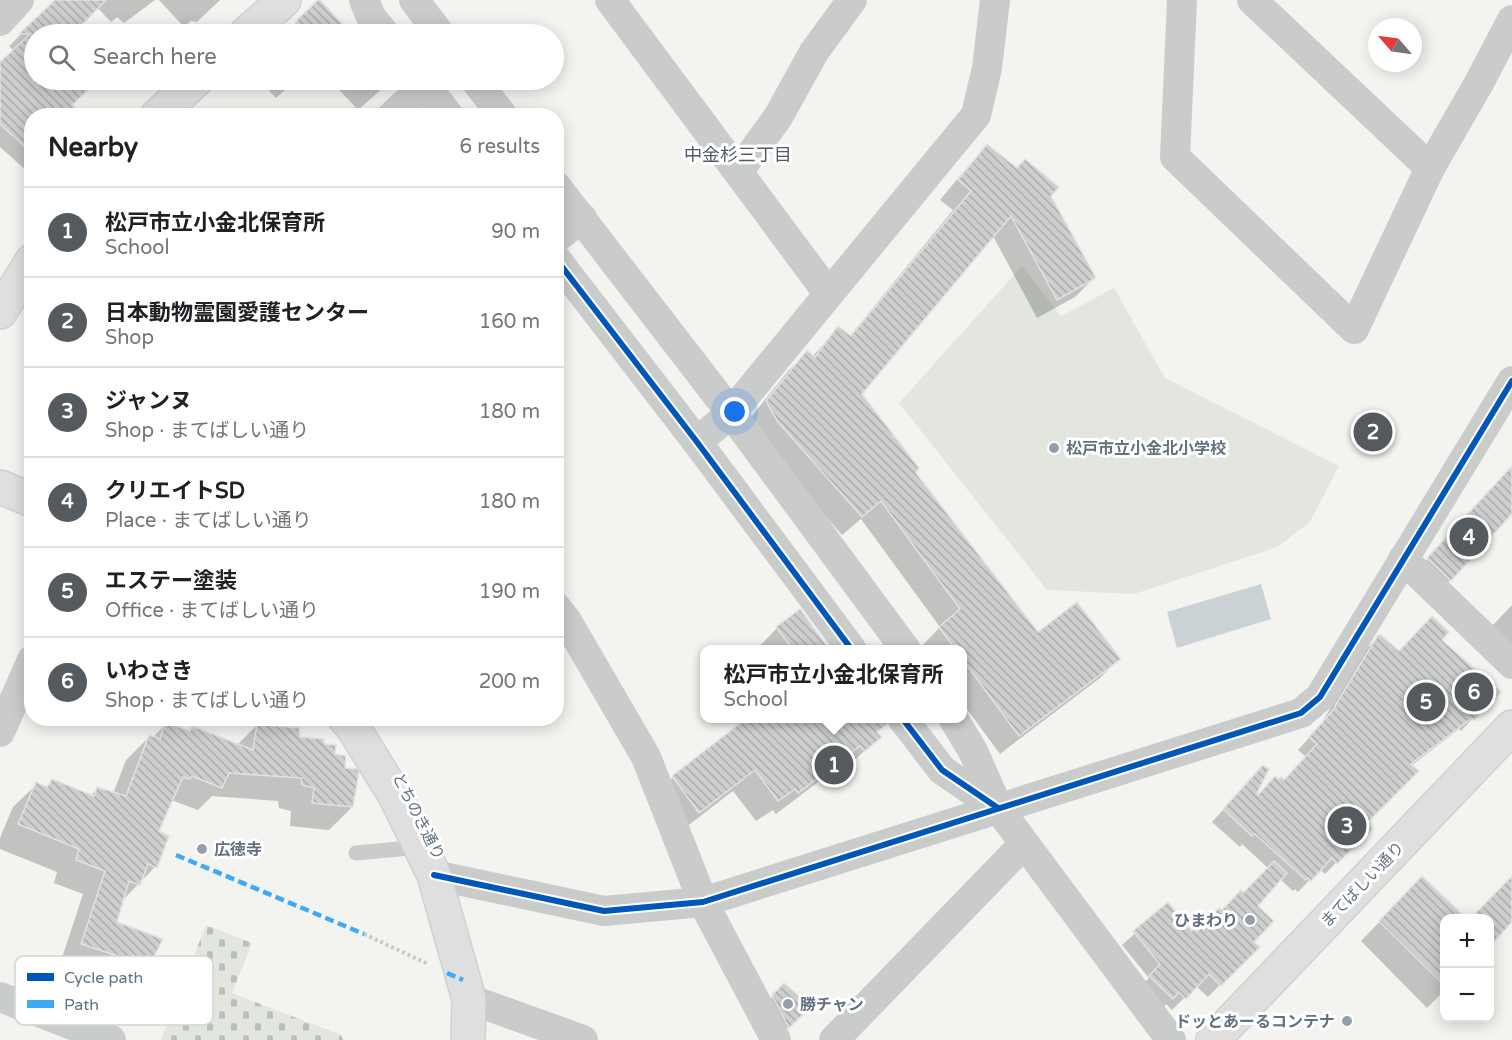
<!DOCTYPE html>
<meta charset="utf-8">
<style>
body{margin:0;font-family:"Varela Round","Noto Sans JP",sans-serif;background:#f2f2f2;color:#202124}
.controls{position:absolute;right:18px;bottom:18px;display:grid;overflow:hidden;border-radius:12px;box-shadow:0 3px 15px #0003}
.controls button{width:54px;height:54px;display:grid;place-items:center;padding:0;border:0;border-bottom:2px solid #e0e0e0;background:#fff;color:#202124;font:30px sans-serif}
.compass{position:absolute;left:1368px;top:18px;width:54px;height:54px;border-radius:50%;background:#fff;box-shadow:0 3px 15px #0003;rotate:298deg}
.you{position:absolute;left:735px;top:412px;width:21px;height:21px;margin:-15px;border:4px solid #fff;border-radius:50%;background:#1a73e8;box-shadow:0 0 0 9px #1a73e833}
.badge{display:grid;place-items:center;width:39px;height:39px;border-radius:50%;background:#555a5f;color:#fff;font-size:20px;font-weight:700}
.pin{position:absolute;translate:-50% -50%;border:3px solid #fff;box-shadow:0 2px 6px #0006}
.popup{position:absolute;left:700px;top:645px;width:267px;height:78px;box-sizing:border-box;display:grid;place-content:center;border-radius:12px;background:#fff;filter:drop-shadow(0 2px 4px #0005);font-size:20px;white-space:nowrap;color:#757577}
.popup b{font-size:22px;color:#202124}
.popup::after{content:'';position:absolute;left:50%;top:100%;margin-left:-12px;border:12px solid transparent;border-top-color:#fff}
.list{margin:0;padding:0;list-style:none}
h2{display:flex;justify-content:space-between;align-items:center;height:78px;margin:0;padding:0 24px;font-size:26px}
h2 small{font-size:20px;font-weight:400;color:#757577}
.list li{display:grid;grid-template-columns:39px 1fr auto;gap:18px;align-items:center;box-sizing:border-box;height:90px;padding:0 24px;border-top:2px solid #e0e0e0}
.list b{display:block;font-size:22px;white-space:nowrap}
.list p{margin:0;font-size:20px;white-space:nowrap;color:#757577}
.list em{font-size:20px;font-style:normal;color:#757577}
.icon{flex:none;width:33px;height:33px;fill:none;stroke:currentColor;stroke-width:2;stroke-linecap:round;stroke-linejoin:round}
.map{position:relative;flex:none;width:1512px;height:1040px;overflow:hidden}
.search{position:absolute;background:#fff;box-shadow:0 3px 15px #0003;left:24px;top:24px;width:540px;height:66px;display:flex;align-items:center;gap:15px;box-sizing:border-box;padding:0 21px;border-radius:33px;color:#757577;font-size:22px}
.panel{position:absolute;background:#fff;box-shadow:0 3px 15px #0003;left:24px;top:108px;width:540px;height:618px;border-radius:24px}
.map>svg:first-child{display:block}
</style>
<div class="map">
<svg width="1512" height="1040" viewBox="0 0 1512 1040">
<defs>
<pattern id="cemetery-stones" width="16" height="16" patternUnits="userSpaceOnUse" patternTransform="scale(1.5)"><rect width="16" height="16" fill="#e2e6df"/><path d="M2 7V4a2 2 0 0 1 4 0v3zM10 15v-3a2 2 0 0 1 4 0v3z" fill="#bbbfba"/></pattern>
<pattern id="building-back-hatch" width="6" height="6" patternUnits="userSpaceOnUse" patternTransform="scale(1.5)"><rect width="6" height="6" fill="#cdcece"/><path d="M-1 5l2 2M0 0l6 6M5-1l2 2" fill="none" stroke="#aaacad"/></pattern>
</defs>
<rect width="100%" height="100%" fill="#f3f3f0"/>
<polygon fill="url(#cemetery-stones)" points="206,925 252,943 232,993 341,1035 343,1040 161,1040"/>
<polygon fill="#e2e6df" points="1022,266 1061,316 1114,288 1165,378 1339,466 1310,522 1277,547 1134,594 1047,590 899,403"/>
<polygon fill="#cbd2d5" points="1261,584 1271,619 1177,648 1167,612"/>
<g fill="#0003">
<polygon points="57,0 69,0 86,18 71,34 34,34 34,80 84,80 90,86 70,105 32,116 32,171 29,173 0,147 0,64 14,51 9,46"/>
<polygon points="93,0 155,0 124,23 117,17 111,22 94,4"/>
<polygon points="159,0 220,0 197,22 191,21 184,27"/>
<polygon points="319,1 350,34 284,34 297,22"/>
<polygon points="259,80 296,80 276,98"/>
<polygon points="330,80 392,80 358,110"/>
<polygon points="988,146 1049,196 1094,278 1075,297 1037,318 993,236 860,394 914,473 1038,634 1119,659 1100,678 1000,754 963,704 963,650 923,650 921,647 940,627 861,519 842,535 760,441 748,421 788,371 807,352 812,357 838,328 849,337 953,210 940,200 969,165"/>
<polygon points="1512,468 1512,511 1443,588 1421,566"/>
<polygon points="1512,605 1512,653 1477,642"/>
<polygon points="777,628 828,650 756,650"/>
<polygon points="1378,637 1399,653 1440,640 1498,692 1461,731 1459,729 1411,766 1367,821 1370,828 1325,874 1320,869 1298,892 1295,889 1293,891 1280,879 1256,906 1252,942 1257,947 1208,997 1196,986 1172,1010 1166,1004 1160,1010 1138,989 1149,978 1122,945 1168,904 1192,933 1197,933 1243,895 1269,869 1242,844 1240,847 1212,822 1251,779 1255,794 1258,796 1283,781 1306,757 1298,750 1325,720 1324,719 1366,649"/>
<polygon points="166,724 189,732 193,728 237,745 257,725 299,738 333,755 343,769 352,807 329,830 290,826 291,811 279,808 278,801 212,796 198,810 171,800 157,832 155,867 121,902 115,923 148,965 125,988 59,967 83,894 54,883 57,872 0,849 0,838 13,807 37,784 45,788 53,780 90,796 97,789 113,794 126,760 149,737 152,738"/>
<polygon points="876,733 879,737 843,771 838,767 776,814 773,810 756,821 733,791 677,834 652,799 673,777"/>
<polygon points="1422,878 1464,918 1444,918 1444,991 1427,1008 1361,941"/>
<polygon points="1506,885 1512,891 1512,920 1490,944 1490,918 1472,918"/>
<polygon points="784,985 809,1007 776,1039 760,1009"/>
</g>
<g fill="url(#building-back-hatch)" stroke="#e2e2e0" stroke-width="1.5">
<polygon points="55,0 106,0 73,34 34,34 34,80 99,80 72,105 82,116 32,116 32,153 0,124 0,62 30,34 19,34"/>
<polygon points="318,0 320,0 352,34 307,34 296,21"/>
<polygon points="987,144 1017,168 1025,159 1059,187 1051,196 1096,278 1057,300 1011,216 862,394 919,468 916,473 1038,632 1077,602 1121,659 1019,736 963,660 963,650 956,650 939,627 960,609 881,501 862,517 778,422 766,401 807,350 815,357 838,326 851,336 971,191 958,180"/>
<polygon points="1512,466 1512,514 1451,581 1427,558"/>
<polygon points="800,609 830,650 793,650 776,627"/>
<polygon points="1432,616 1449,632 1442,640 1501,692 1474,720 1472,718 1411,764 1419,771 1369,821 1372,829 1337,864 1332,858 1311,881 1308,878 1306,880 1255,834 1252,836 1223,809 1263,765 1269,769 1257,793 1258,795 1275,776 1279,779 1281,777 1284,780 1317,744 1309,737 1336,707 1335,706 1378,635 1382,636 1399,651"/>
<polygon points="747,718 885,718 887,724 877,732 882,737 865,751 860,746 798,793 795,789 778,801 755,770 699,813 672,776"/>
<polygon points="165,722 190,731 192,726 253,750 257,724 299,728 300,737 323,739 325,744 336,745 335,754 346,756 345,768 357,769 359,772 353,807 312,803 314,788 302,785 301,778 229,773 222,788 192,776 190,779 183,777 159,831 169,836 157,868 148,864 140,885 129,881 117,922 163,939 149,966 81,944 105,871 76,860 79,849 18,824 36,782 47,787 52,779 94,796 97,787 126,796 149,735 160,739"/>
<polygon points="1274,861 1287,873 1258,906 1274,921 1254,942 1260,947 1221,986 1209,974 1186,999 1179,992 1173,999 1149,976 1160,964 1133,931 1168,902 1192,931 1194,928 1197,931 1219,908 1222,910 1241,890 1243,893"/>
<polygon points="1422,876 1466,918 1444,918 1444,985 1379,921"/>
<polygon points="1512,876 1512,922 1490,946 1490,918 1471,918"/>
<polygon points="784,983 811,1007 789,1028 772,995"/>
</g>
<g fill="none" stroke-linecap="round" stroke-linejoin="round">
<defs>
<g id="secondary">
<polyline points="246,34 284,0"/>
<polyline points="157,116 196,80"/>
<polyline points="0,312 32,261"/>
<polyline points="0,487 32,500"/>
<polyline points="345,718 354,729 396,797 434,875 469,999 468,1040"/>
<polyline points="1213,1040 1512,727"/>
</g>
</defs>
<use href="#secondary" stroke="#d0d1d0" stroke-width="36"/>
<polyline stroke="#c8c9c9" stroke-width="4" stroke-dasharray="3 3" stroke-linecap="butt" points="364,934 428,964"/>
<polyline stroke="#cacccc" stroke-width="15" points="356,853 420,847"/>
<g stroke="#cacccc" stroke-width="30">
<polyline points="364,0 371,17 385,34"/>
<polyline points="414,0 440,34"/>
<polyline points="610,0 828,293"/>
<polyline points="1182,0 1175,157 1354,329 1430,168 1479,83 1512,20"/>
<polyline points="1252,0 1430,168"/>
<polyline points="0,21 19,0"/>
<polyline points="422,80 449,116"/>
<polyline points="475,80 503,116"/>
<polyline points="392,116 426,84"/>
<polyline points="738,172 778,117 814,52 852,0"/>
<polyline points="556,186 731,413 906,650"/>
<polyline points="556,238 582,218"/>
<polyline points="556,259 697,442 852,650"/>
<polyline points="697,442 731,413 976,115 987,68 995,0"/>
<polyline points="1403,559 1512,664"/>
<polyline points="556,607 567,621 646,757 703,902 776,1040"/>
<polyline points="902,718 942,770 998,808"/>
<polyline points="953,718 973,751 998,808 1171,1040"/>
<polyline points="0,732 32,660"/>
<polyline points="434,875 604,911 703,902 1301,713 1320,697 1512,381"/>
<polyline points="0,997 111,1040"/>
<polyline points="469,999 583,1040"/>
<polyline points="834,1040 1024,844"/>
</g>
<use href="#secondary" stroke="#dfdfe0" stroke-width="33"/>
<g stroke="#3fa9f5" stroke-width="4.5" stroke-dasharray="9 4.5" stroke-linecap="butt">
<polyline points="176,855 364,934"/>
<polyline points="447,973 463,980"/>
</g>
<defs>
<g id="cycleway">
<polyline points="556,259 697,442 852,650"/>
<polyline points="902,718 942,770 998,808"/>
<polyline points="434,875 604,911 703,902 1301,713 1320,697 1512,381"/>
</g>
</defs>
<use href="#cycleway" stroke="#fff" stroke-width="10"/>
<use href="#cycleway" stroke="#0057b8" stroke-width="6"/>
</g>
<g fill="#959fa8" stroke="#fff" stroke-width="2">
<circle cx="1054" cy="448" r="6"/>
<circle cx="202" cy="849" r="6"/>
<circle cx="1250" cy="920" r="6"/>
<circle cx="788" cy="1004" r="6"/>
<circle cx="1347" cy="1021" r="6"/>
</g>
<g text-anchor="middle" stroke-width="6" stroke-linejoin="round" paint-order="stroke">
<g font-size="16" font-weight="bold" fill="#637281" stroke="#fff" text-anchor="start">
<text x="1066" y="454">松戸市立小金北小学校</text>
<text x="214" y="855">広徳寺</text>
<text x="1238" y="926" text-anchor="end">ひまわり</text>
<text x="800" y="1010">勝チャン</text>
<text x="1335" y="1027" text-anchor="end">ドッとあーるコンテナ</text>
</g>
<g font-size="16" fill="#637281" stroke="#fff">
<text transform="translate(419 816) rotate(63)" y="6">とちのき通り</text>
<text transform="translate(1362 884) rotate(-46)" y="6">まてばしい通り</text>
</g>
<g font-size="18" fill="#515b66" stroke="#fff">
<text x="738" y="161">中金杉三丁目</text>
</g>
</g>
<rect x="15" y="956" width="198" height="69" rx="9" fill="#fff" stroke="#d0d5d9" stroke-width="1.5"/>
<rect x="27" y="973" width="27" height="8" fill="#0057b8"/>
<rect x="27" y="1000" width="27" height="8" fill="#3fa9f5"/>
<g font-size="16" fill="#637281">
<text x="64" y="983">Cycle path</text>
<text x="64" y="1010">Path</text>
</g>
</svg>
<div class="controls">
<button>+</button>
<button>−</button>
</div>
<svg class="compass" viewBox="-18 -18 36 36"><path d="M0-13l5 13h-10z" fill="#e53935"/><path d="M0 13l5-13h-10z" fill="#757577"/></svg>
<div class="you"></div>
<div class="pin badge" style="left:834px;top:765px">1</div>
<div class="popup"><b>松戸市立小金北保育所</b>School</div>
<div class="pin badge" style="left:1373px;top:432px">2</div>
<div class="pin badge" style="left:1347px;top:826px">3</div>
<div class="pin badge" style="left:1469px;top:537px">4</div>
<div class="pin badge" style="left:1426px;top:702px">5</div>
<div class="pin badge" style="left:1474px;top:692px">6</div>
<div class="search"><svg class="icon" aria-label="search" viewBox="0 0 24 24"><circle cx="10" cy="10" r="6"/><path d="M15 15l6 6"/></svg>Search here</div>
<section class="panel">
<h2>Nearby<small>6 results</small></h2>
<ul class="list">
<li><span class="badge">1</span><div><b>松戸市立小金北保育所</b><p>School</p></div><em>90 m</em></li>
<li><span class="badge">2</span><div><b>日本動物霊園愛護センター</b><p>Shop</p></div><em>160 m</em></li>
<li><span class="badge">3</span><div><b>ジャンヌ</b><p>Shop · まてばしい通り</p></div><em>180 m</em></li>
<li><span class="badge">4</span><div><b>クリエイトSD</b><p>Place · まてばしい通り</p></div><em>180 m</em></li>
<li><span class="badge">5</span><div><b>エステー塗装</b><p>Office · まてばしい通り</p></div><em>190 m</em></li>
<li><span class="badge">6</span><div><b>いわさき</b><p>Shop · まてばしい通り</p></div><em>200 m</em></li>
</ul>
</section>
</div>
